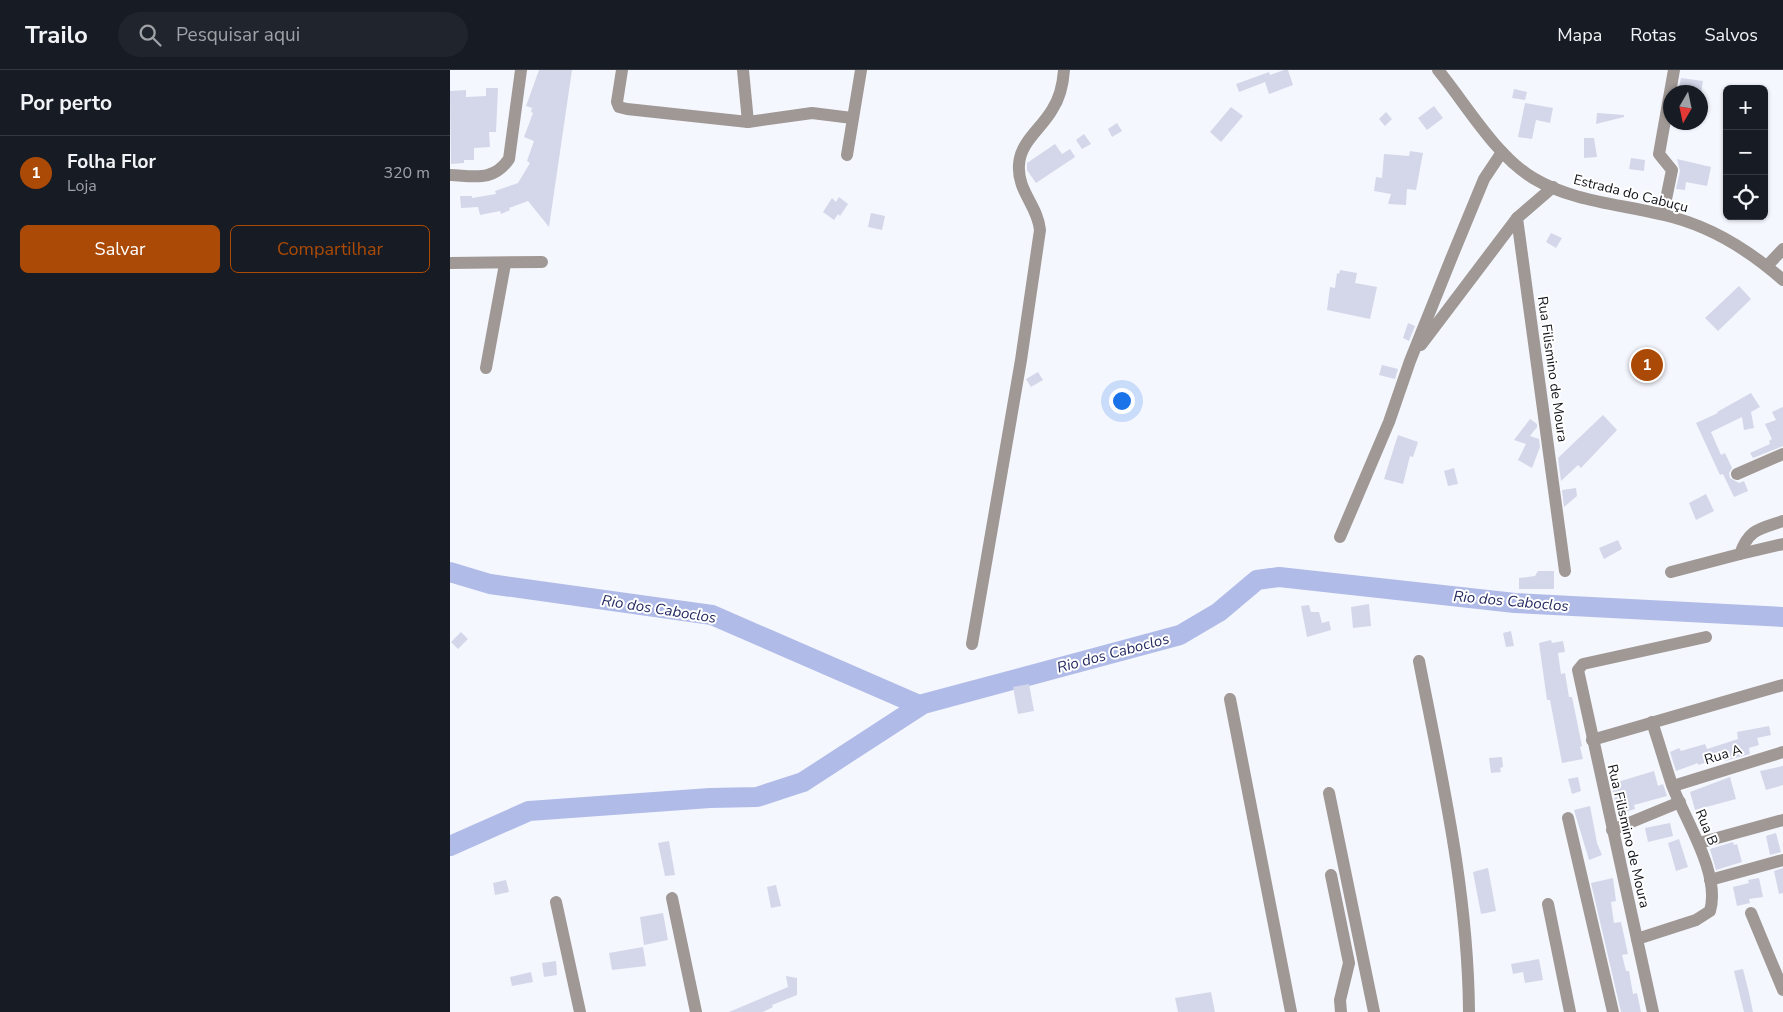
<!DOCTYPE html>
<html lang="pt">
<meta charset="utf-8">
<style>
body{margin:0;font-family:"Nunito Sans",sans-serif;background:#20242c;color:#f1f3f6}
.controls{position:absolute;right:15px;top:15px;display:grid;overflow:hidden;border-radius:8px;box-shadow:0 1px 4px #0004}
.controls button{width:45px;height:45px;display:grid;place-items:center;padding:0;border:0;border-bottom:1px solid #363941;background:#171b24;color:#f1f3f6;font:25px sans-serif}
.compass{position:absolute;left:1213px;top:15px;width:45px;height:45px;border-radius:50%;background:#171b24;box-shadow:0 1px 4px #0004;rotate:189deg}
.you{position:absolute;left:671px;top:330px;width:18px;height:18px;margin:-12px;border:4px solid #fff;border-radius:50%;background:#1a73e8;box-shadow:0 0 0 8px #1a73e833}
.badge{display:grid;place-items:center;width:32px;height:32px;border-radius:50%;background:#ab4a06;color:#fff;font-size:16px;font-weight:700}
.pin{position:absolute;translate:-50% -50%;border:2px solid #fff;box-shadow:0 1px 5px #0006}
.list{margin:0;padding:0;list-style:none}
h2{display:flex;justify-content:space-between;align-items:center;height:65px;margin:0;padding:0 20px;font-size:21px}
h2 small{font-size:16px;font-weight:400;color:#9ea1a6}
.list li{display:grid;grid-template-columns:32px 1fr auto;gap:15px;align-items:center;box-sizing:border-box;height:75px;padding:0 20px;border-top:1px solid #363941}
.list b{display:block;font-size:19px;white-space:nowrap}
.list p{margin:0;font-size:16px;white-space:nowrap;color:#9ea1a6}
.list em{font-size:16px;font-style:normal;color:#9ea1a6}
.actions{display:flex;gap:10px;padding:15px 20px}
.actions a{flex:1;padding:11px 0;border:1px solid #ab4a06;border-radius:8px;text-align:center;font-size:18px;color:#ab4a06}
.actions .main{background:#ab4a06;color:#fff}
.icon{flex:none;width:28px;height:28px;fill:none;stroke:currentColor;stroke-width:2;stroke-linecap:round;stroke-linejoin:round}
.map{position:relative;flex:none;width:1333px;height:942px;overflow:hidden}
header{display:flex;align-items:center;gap:30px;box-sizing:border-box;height:70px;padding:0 25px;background:#171b24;border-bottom:1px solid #363941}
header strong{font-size:24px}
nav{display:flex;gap:28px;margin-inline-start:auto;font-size:18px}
.search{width:350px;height:45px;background:#20242c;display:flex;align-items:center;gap:12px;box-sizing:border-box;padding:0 18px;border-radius:28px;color:#9ea1a6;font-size:19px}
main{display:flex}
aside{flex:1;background:#171b24}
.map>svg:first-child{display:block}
</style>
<header>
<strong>Trailo</strong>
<div class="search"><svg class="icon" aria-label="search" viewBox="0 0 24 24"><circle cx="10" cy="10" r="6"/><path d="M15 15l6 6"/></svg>Pesquisar aqui</div>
<nav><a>Mapa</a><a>Rotas</a><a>Salvos</a></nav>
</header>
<main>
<aside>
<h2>Por perto<small></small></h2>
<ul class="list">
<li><span class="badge">1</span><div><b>Folha Flor</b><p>Loja</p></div><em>320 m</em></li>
</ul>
<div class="actions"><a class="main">Salvar</a><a>Compartilhar</a></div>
</aside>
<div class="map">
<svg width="1333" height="942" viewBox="0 0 1333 942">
<rect width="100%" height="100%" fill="#f5f7fe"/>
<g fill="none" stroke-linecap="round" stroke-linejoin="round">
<g stroke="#b0bbe8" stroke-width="20">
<polyline points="0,502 40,514 262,545 469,635"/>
<polyline points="0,776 79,741 260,728 307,727 353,712 473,634 730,565 769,542 807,510 829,507 1065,533 1333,547"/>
</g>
</g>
<g fill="#d3d7e9">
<polygon points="89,0 122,0 99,157 78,131 59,138 60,140 51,144 50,141 30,145 28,137 11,138 10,126 22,126 22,128 46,124 45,121 68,113 80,93 77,91 84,71 74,67 83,43 81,42 82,38 76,36"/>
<polygon points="834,0 838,0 843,15 819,24 815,12 789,22 786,14 819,2 820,5"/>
<polygon points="1231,8 1253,11 1251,22 1228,22"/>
<polygon points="36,18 48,18 46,62 39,62 40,77 24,78 24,90 14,90 14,93 1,94 0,21 16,20 16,27 36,26"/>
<polygon points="1064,19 1077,22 1075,30 1062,28"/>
<polygon points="1075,33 1103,38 1100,53 1086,50 1082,69 1068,67"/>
<polygon points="984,36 993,48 977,60 968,48"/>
<polygon points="781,37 793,46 771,72 760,62"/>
<polygon points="936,42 942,49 935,56 929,49"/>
<polygon points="1147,43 1174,45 1174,47 1146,54"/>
<polygon points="667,53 672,61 662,67 658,59"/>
<polygon points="634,64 641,74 632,79 626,70"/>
<polygon points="1134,68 1144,68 1147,87 1134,88"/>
<polygon points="605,74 612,84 620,79 625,87 586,113 577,100 577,93"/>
<polygon points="960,81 973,83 966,120 957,119 956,135 938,134 941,124 924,121 926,107 932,108 934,84 959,86"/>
<polygon points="1181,88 1195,90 1194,101 1179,99"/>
<polygon points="1227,89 1261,97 1257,116 1236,112 1235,120 1226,119 1230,101"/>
<polygon points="389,127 398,134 390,146 388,144 384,150 373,142 382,128 386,132"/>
<polygon points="421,143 435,146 432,160 418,157"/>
<polygon points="1101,163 1112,168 1106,178 1096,172"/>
<polygon points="890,200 907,203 905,213 927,217 920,249 877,240 880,217 885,218 887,203 889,204"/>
<polygon points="1289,216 1301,229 1268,261 1255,248"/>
<polygon points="958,253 965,256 959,271 953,268"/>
<polygon points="932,295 948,299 945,309 929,305"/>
<polygon points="588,302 593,310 581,317 576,309"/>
<polygon points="1301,323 1310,337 1301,342 1304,358 1294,360 1292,347 1261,362 1271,385 1275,383 1282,398 1279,403 1280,408 1289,413 1294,411 1298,421 1284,427 1273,404 1270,405 1246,353 1268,343 1267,342"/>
<polygon points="1333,337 1333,376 1303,388 1300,383 1320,374 1319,371 1322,369 1315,354 1326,350 1322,342"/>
<polygon points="1153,345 1167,360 1131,398 1128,395 1111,411 1108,388"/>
<polygon points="1080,349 1087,354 1087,357 1080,366 1089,369 1090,377 1082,398 1068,390 1076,374 1064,370"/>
<polygon points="948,365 968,372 963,387 960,386 953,414 934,409"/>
<polygon points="1004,398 1008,414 998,416 994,401"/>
<polygon points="1126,418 1127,426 1114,437 1112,420"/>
<polygon points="1256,424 1264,441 1246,450 1239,433"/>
<polygon points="1168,470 1172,479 1154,489 1149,478"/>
<polygon points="1088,501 1104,501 1104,519 1069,519 1069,508 1085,506"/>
<polygon points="919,534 921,556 903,558 901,537"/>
<polygon points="859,535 861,542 869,542 872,553 879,551 881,560 857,567 851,536"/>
<polygon points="1061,561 1064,576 1056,577 1053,563"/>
<polygon points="11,562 18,569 8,579 1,572"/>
<polygon points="1101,570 1102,573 1113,571 1115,582 1108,583 1111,604 1115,603 1119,627 1122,627 1132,676 1130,677 1133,689 1112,693 1100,630 1097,630 1089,573"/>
<polygon points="579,614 584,641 568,644 563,617"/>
<polygon points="1319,656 1321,665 1307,668 1309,675 1299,678 1300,684 1275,691 1274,687 1248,695 1248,693 1226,701 1220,682 1229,678 1231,681 1255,674 1257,679 1288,669 1287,662"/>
<polygon points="1052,687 1053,697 1050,698 1051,702 1041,703 1039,688"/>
<polygon points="1333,696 1333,715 1316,720 1310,701"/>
<polygon points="1204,701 1208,716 1213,714 1217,726 1184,735 1185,739 1168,744 1161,714"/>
<polygon points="1128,707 1131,721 1122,724 1118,709"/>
<polygon points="1280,707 1286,729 1245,740 1240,722"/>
<polygon points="1140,736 1147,773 1152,785 1139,790 1124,740"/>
<polygon points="1220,753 1223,766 1198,772 1195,758"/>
<polygon points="1326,763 1331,782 1320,785 1316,766"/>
<polygon points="1229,769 1238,797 1226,801 1218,773"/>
<polygon points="219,771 225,805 215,806 208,773"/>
<polygon points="1283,772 1284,775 1287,774 1292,792 1266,800 1260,779"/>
<polygon points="1038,798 1046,841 1031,844 1023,802"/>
<polygon points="1333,798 1333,823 1329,824 1324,801"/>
<polygon points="1163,808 1166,831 1161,832 1164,853 1171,852 1178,884 1172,885 1176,901 1179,901 1183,924 1187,923 1191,942 1171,942 1141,813"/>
<polygon points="1309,808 1313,827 1299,829 1300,833 1287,836 1283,817 1299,813 1298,810"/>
<polygon points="56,810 59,822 45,825 43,813"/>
<polygon points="326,815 331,836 321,838 317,817"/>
<polygon points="213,843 218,870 194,875 190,847"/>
<polygon points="193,877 196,896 162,900 159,883"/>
<polygon points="1089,889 1093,910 1075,913 1073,902 1063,904 1061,894"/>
<polygon points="106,891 107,905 94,907 92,893"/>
<polygon points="1293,899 1299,923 1303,942 1294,942 1284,901"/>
<polygon points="81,902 83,912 62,916 60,907"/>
<polygon points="336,906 347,908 347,925 322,935 323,937 313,942 279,942 338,917"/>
<polygon points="761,922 765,942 728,942 725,928"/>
</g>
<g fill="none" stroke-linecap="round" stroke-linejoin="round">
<g stroke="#a09895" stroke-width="12">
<polyline points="172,0 167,32 169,37 177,39 298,52 362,43 402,48"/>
<polyline points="293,0 298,52"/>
<path d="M988 0C1016 34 1045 85 1083 108 1123 132 1171 134 1214 145 1258 155 1299 180 1333 210"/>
<polyline points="397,85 411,0"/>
<path d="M0 105C25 106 43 112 59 89L71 0"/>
<polyline points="1103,117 1067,148 1115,501"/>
<polyline points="1213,144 1222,100 1209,84 1224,0"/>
<polyline points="0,193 92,192"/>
<polyline points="1317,196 1333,179"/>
<polyline points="971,275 1067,148"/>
<polyline points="36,298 55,194"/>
<polyline points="1287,404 1333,384"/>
<polyline points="890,467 939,352 960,291 1001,189 1034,109 1052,82"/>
<polyline points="1290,484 1333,474"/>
<path d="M1221 502 1290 484C1299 459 1309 459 1333 451"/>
<path d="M522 574 571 290 590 160C588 136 567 121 569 95 570 72 591 59 602 40 610 28 613 14 614 0"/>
<path d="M969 591C992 709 1018 821 1019 942"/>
<polyline points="780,629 841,942"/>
<polyline points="1142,670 1333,615"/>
<polyline points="1223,716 1333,682"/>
<polyline points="879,723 924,942"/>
<polyline points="1118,748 1163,942"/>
<polyline points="1162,760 1230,732"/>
<polyline points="1249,773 1333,750"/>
<polyline points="881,805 899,893 890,930 891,942"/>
<polyline points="1260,810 1333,790"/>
<polyline points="222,828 246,942"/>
<polyline points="106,832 130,942"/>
<polyline points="1098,834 1120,942"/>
<polyline points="1301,843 1333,920"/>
<path d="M1187 869 1246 850 1260 841C1271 804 1235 750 1222 715 1215 694 1209 673 1202 652"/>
<polyline points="1203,942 1128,600 1133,594 1256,567"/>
</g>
</g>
<g text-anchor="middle" stroke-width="4" stroke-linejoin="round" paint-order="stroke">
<g font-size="14" fill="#121319" stroke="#fff">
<text transform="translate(1181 123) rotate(14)" y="5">Estrada do Cabuçu</text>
<text transform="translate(1103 299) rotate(82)" y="5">Rua Filismino de Moura</text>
<text transform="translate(1273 684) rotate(-17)" y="5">Rua A</text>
<text transform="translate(1257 757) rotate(68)" y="5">Rua B</text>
<text transform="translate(1179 766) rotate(77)" y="5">Rua Filismino de Moura</text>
</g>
<g font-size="15" font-style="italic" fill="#252b62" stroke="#fff">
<text transform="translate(1061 531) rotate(5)" y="5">Rio dos Caboclos</text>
<text transform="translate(209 539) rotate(9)" y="5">Rio dos Caboclos</text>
<text transform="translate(663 583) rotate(-15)" y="5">Rio dos Caboclos</text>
</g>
</g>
</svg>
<div class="controls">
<button>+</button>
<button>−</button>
<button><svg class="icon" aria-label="locate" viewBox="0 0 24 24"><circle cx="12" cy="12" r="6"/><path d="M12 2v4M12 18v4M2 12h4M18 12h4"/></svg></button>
</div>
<svg class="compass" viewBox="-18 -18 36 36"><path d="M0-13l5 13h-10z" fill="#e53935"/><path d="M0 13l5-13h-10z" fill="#9ea1a6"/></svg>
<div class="you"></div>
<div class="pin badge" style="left:1197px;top:295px">1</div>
</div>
</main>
